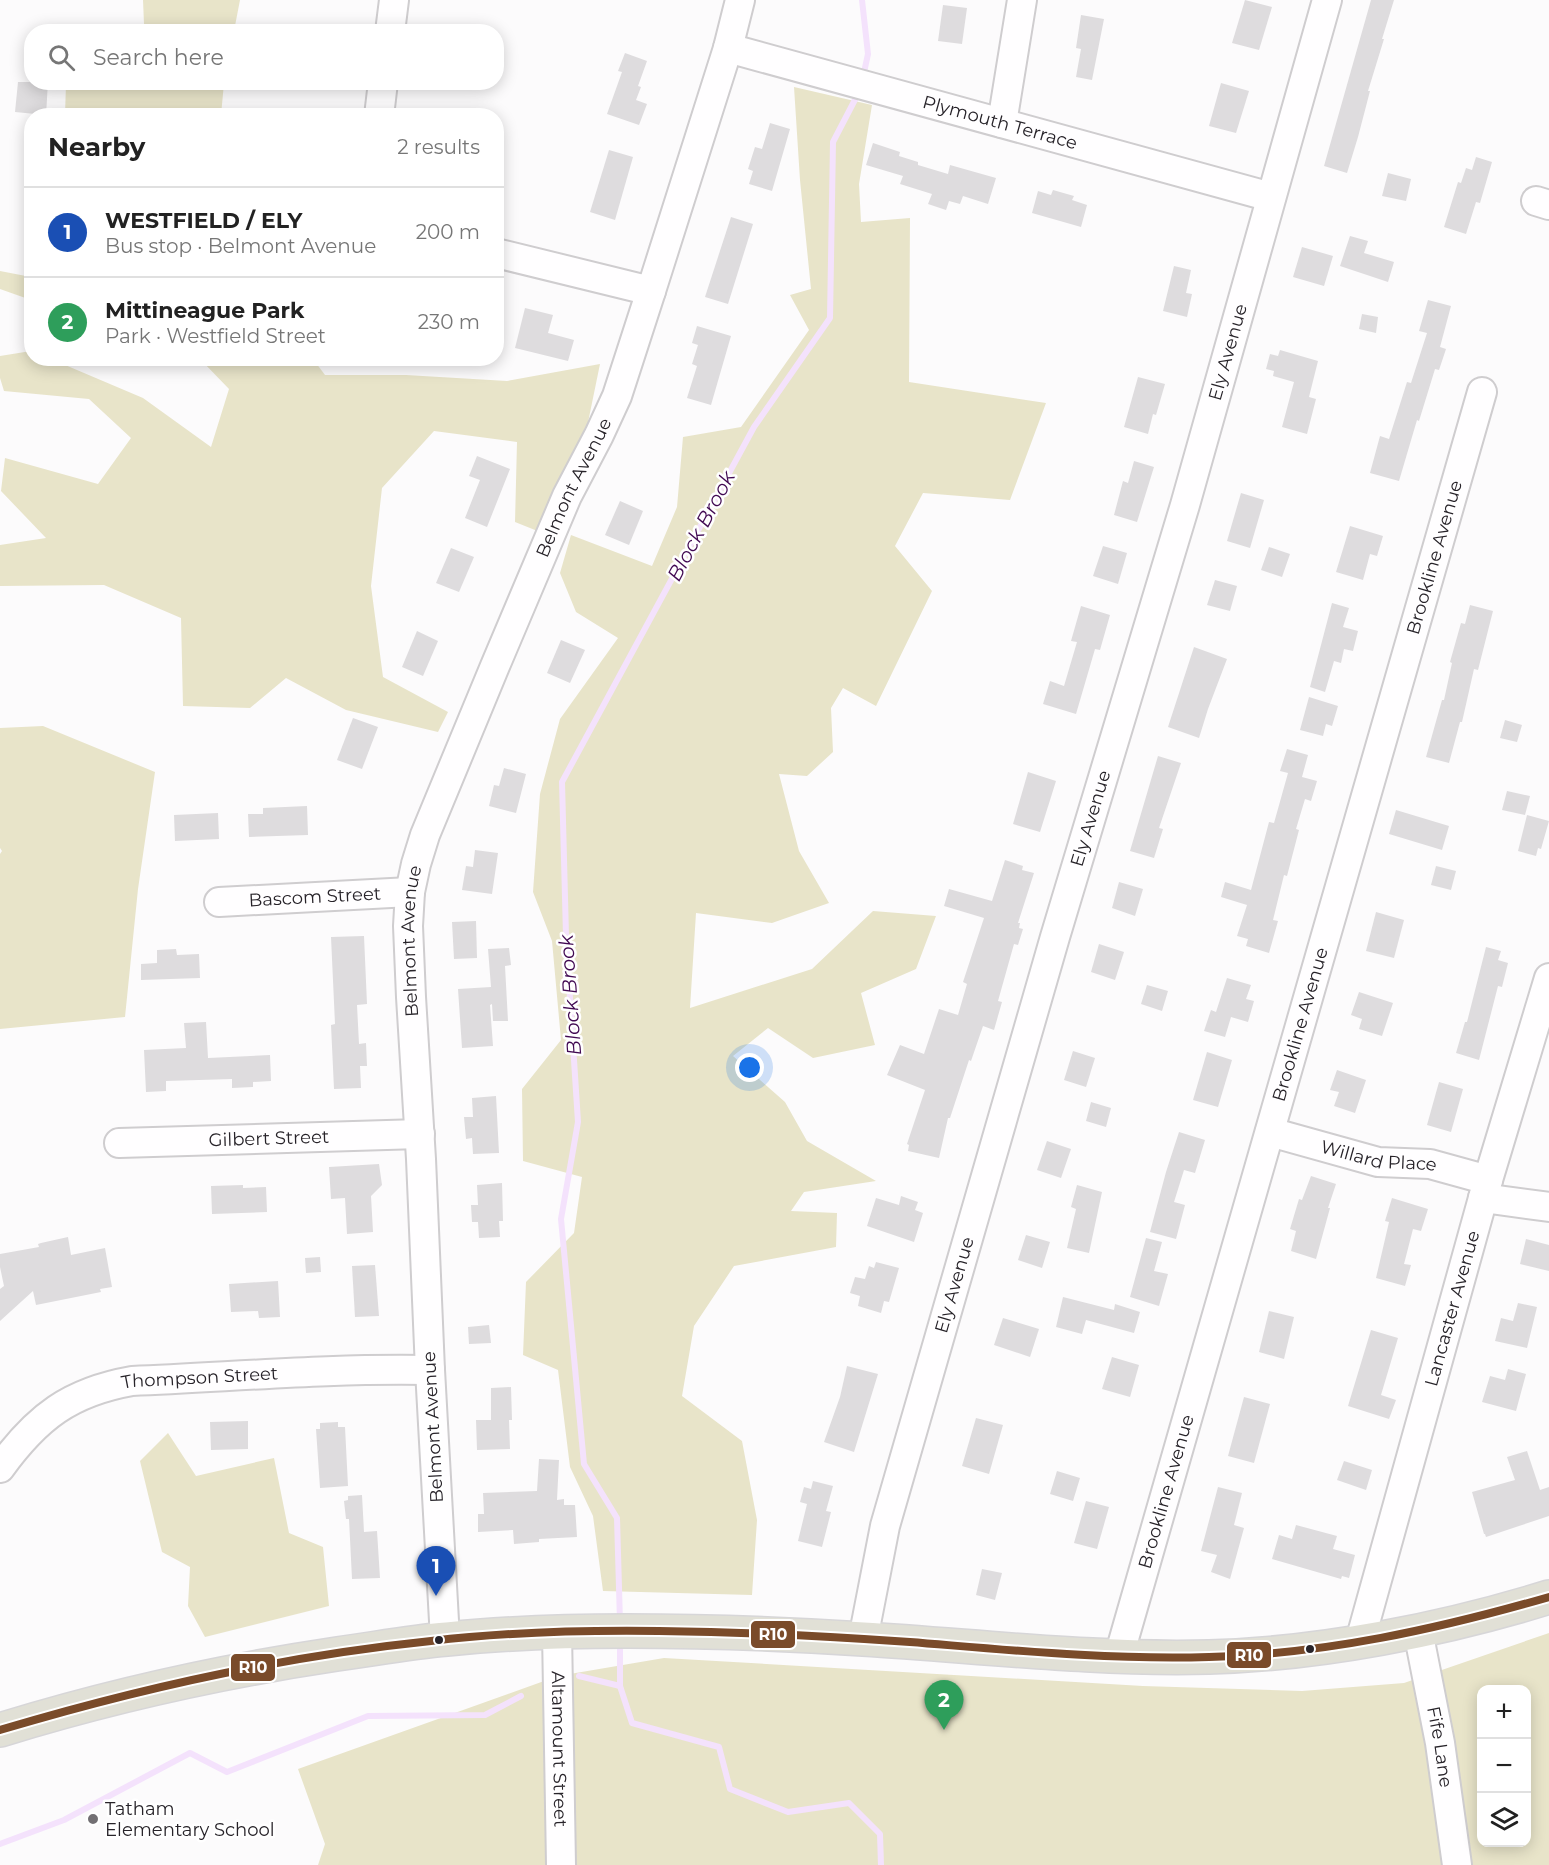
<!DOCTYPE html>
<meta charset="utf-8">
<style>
body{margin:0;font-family:Montserrat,sans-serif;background:#f2f2f2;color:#222}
.controls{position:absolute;right:18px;bottom:18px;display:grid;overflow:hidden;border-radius:12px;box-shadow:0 3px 15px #0003}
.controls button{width:54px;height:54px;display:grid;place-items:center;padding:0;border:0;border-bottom:2px solid #e0e0e0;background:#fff;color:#222;font:30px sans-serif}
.you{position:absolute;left:750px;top:1068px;width:21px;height:21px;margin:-15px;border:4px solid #fff;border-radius:50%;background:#1a73e8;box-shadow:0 0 0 9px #1a73e833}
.badge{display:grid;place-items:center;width:39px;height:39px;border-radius:50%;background:#111827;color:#fff;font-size:20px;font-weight:700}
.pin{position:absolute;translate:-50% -50px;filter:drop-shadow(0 2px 3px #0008)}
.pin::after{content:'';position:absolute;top:32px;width:21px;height:18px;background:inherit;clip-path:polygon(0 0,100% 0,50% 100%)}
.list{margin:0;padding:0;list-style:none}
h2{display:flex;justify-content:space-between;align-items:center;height:78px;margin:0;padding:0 24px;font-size:26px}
h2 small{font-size:20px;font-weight:400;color:#767676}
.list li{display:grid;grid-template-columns:39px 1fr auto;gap:18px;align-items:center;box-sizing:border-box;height:90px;padding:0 24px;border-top:2px solid #e0e0e0}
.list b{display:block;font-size:22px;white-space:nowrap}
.list p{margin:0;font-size:20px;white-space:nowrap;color:#767676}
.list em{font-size:20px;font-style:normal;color:#767676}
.icon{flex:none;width:33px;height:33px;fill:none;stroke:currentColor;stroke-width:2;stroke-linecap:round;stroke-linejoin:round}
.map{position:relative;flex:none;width:1549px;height:1865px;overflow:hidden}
.search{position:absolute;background:#fff;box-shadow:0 3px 15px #0003;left:24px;top:24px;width:480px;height:66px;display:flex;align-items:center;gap:15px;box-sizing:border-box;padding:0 21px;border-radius:24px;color:#767676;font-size:22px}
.panel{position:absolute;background:#fff;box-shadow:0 3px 15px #0003;left:24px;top:108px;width:480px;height:258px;border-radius:24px}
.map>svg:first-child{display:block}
</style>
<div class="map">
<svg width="1549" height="1865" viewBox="0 0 1549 1865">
<rect width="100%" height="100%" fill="#fcfbfc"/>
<g fill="#e8e4c9" fill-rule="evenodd">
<polygon points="143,0 240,0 234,31 102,31 144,24"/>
<polygon points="66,83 224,83 221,115 65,115"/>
<polygon points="794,87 872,105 859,184 861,222 910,218 909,382 1046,403 1010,500 923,493 895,546 932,591 876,706 843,688 831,708 833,752 807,776 779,774 799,851 829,903 772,923 696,913 690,1008 812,969 873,911 936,916 916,969 861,993 875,1045 813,1058 768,1028 733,1056 785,1102 807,1141 876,1181 804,1192 791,1211 837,1213 836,1247 734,1266 694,1326 682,1396 742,1441 757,1520 752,1595 603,1591 593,1516 570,1467 558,1370 523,1355 526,1282 574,1233 582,1177 523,1161 522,1089 561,1040 552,941 533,892 540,794 560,719 618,638 576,612 560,573 571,535 652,566 677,507 683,437 741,427 809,330 790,295 811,289 800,180"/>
<polygon points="0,271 31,277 31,300 0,289"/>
<polygon points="31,351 32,358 51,359 143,398 211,447 229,389 200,359 313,359 325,375 406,375 507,381 600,364 585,437 540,532 515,522 517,442 434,431 382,488 371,586 383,677 448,712 438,732 346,710 286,678 250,708 183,706 181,618 104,585 0,586 0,545 46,538 1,491 5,458 98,484 131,438 89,399 4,391 0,378 0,356"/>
<polygon points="43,726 155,772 138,889 125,1017 0,1029 0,854 2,851 0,848 0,728"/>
<polygon points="168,1433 196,1476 274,1458 289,1533 323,1547 329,1606 205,1637 188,1606 190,1567 162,1552 140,1461"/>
<path d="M1549 1633V1865H318L325 1844 298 1769 558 1676 664 1658 1143 1686 1302 1691 1404 1683ZM1482 1690H1526V1842H1482Z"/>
</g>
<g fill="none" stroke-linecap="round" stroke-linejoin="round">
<g stroke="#f4e2fc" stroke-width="6">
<polyline points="862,0 868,54 863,77"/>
<polyline points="620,1622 617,1518 584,1464 561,1219 578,1122 566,936 562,782 754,427 830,318 833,142 859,92"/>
<polyline points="620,1641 620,1686 632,1723 719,1747 730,1789 788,1812 849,1803 880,1834 881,1865"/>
<polyline points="579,1676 620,1686"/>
<polyline points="0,1844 64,1820 190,1753 227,1772 368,1716 485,1715 521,1696"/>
</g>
</g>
<g fill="#dedcde">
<polygon points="1245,0 1272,7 1259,50 1232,43"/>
<polygon points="1371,0 1394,0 1382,39 1384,39 1368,91 1370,91 1358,137 1347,173 1324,166"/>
<polygon points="943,5 967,8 962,44 938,41"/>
<polygon points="1081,15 1104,19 1092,80 1076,77 1081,49 1076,48"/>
<polygon points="625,53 647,61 638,86 641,87 636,100 647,104 639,125 607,114 622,72 618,71"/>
<polygon points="18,82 48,82 46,115 15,112"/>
<polygon points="1221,83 1249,91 1236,133 1209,126"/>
<polygon points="770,123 790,129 772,191 749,184 753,171 748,169 755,147 762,149"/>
<polygon points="873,143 900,152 899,156 918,162 918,165 948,174 950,165 996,178 988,204 963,196 960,204 949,201 946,210 928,204 932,194 900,184 903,176 866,165"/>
<polygon points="609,150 633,157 615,220 590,212"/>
<polygon points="1476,157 1492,162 1480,203 1476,202 1466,234 1444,227 1458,182 1461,183 1466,168 1472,170"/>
<polygon points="1388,173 1411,179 1406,201 1382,196"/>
<polygon points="1053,190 1074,196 1072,200 1087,205 1081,227 1032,213 1038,191 1051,195"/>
<polygon points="731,217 753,224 728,304 705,297"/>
<polygon points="1350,236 1368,241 1364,253 1394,262 1388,282 1340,266"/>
<polygon points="1302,247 1333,256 1324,286 1293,277"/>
<polygon points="1174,266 1191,270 1186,293 1192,294 1187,317 1163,311"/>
<polygon points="1428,300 1451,306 1440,347 1446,349 1439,370 1435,369 1419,421 1417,420 1399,481 1370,473 1380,436 1389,439 1407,382 1411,383 1427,333 1419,331"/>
<polygon points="525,308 553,315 548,333 574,340 568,361 515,348"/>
<polygon points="1362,314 1378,317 1376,333 1359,329"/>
<polygon points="697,326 731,336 711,405 687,398 697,366 692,364 698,345 692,343"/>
<polygon points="1280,350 1318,361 1309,397 1316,399 1307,434 1282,427 1294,382 1273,376 1274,371 1266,369 1270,354 1278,356"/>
<polygon points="1138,377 1165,384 1156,415 1153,414 1148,434 1124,427"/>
<polygon points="477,456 510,469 487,527 465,518 480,480 469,476"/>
<polygon points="1134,461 1154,467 1137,522 1114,515 1123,481 1128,483"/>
<polygon points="1241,493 1264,500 1250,548 1227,541"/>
<polygon points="620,501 643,511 629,545 605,535"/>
<polygon points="1350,526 1383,536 1377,556 1370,554 1363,580 1336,572"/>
<polygon points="1103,546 1127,553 1118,584 1093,576"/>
<polygon points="1269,547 1290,554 1282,577 1261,570"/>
<polygon points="451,548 474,557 459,592 436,583"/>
<polygon points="1215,580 1237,586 1230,611 1207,605"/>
<polygon points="1332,603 1349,608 1343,627 1358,631 1353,651 1344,649 1341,663 1334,661 1325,692 1310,687"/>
<polygon points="1470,605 1493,611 1478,670 1474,669 1462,722 1460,722 1449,763 1426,757 1442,700 1444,700 1452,663 1450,662 1461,623 1465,624"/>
<polygon points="1081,606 1110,615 1100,650 1095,649 1076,714 1043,704 1050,681 1064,686 1077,642 1071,641"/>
<polygon points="417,631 438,641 423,676 402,667"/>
<polygon points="561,640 585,650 570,683 547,673"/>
<polygon points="1194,647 1227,659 1208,709 1199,738 1168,727"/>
<polygon points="1309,697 1338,706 1332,726 1326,724 1323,736 1300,730"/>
<polygon points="353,718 378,727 362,769 337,760"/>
<polygon points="1505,720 1522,725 1517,742 1500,738"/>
<polygon points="1287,749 1308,755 1302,777 1317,781 1311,801 1305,799 1296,829 1299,830 1287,876 1284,875 1273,920 1278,921 1269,953 1246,946 1248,939 1237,936 1247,905 1221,897 1225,882 1251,890 1269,822 1274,823 1288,773 1280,771"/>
<polygon points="1158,756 1181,763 1159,828 1163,829 1154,858 1130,851"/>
<polygon points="504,768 526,774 516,813 489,806 494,785 499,786"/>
<polygon points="1028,772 1056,781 1040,832 1013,824"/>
<polygon points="1507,791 1530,796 1525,815 1502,810"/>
<polygon points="307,806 308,835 249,837 248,814 263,814 263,808"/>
<polygon points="1396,810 1449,826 1442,850 1389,834"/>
<polygon points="218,813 219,839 175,841 174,815"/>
<polygon points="1527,815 1549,821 1541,849 1538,848 1536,856 1518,851"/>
<polygon points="475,850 498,853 492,894 462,890 466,866 473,867"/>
<polygon points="1005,860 1023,866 1022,870 1034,873 1018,923 1020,923 1019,928 1023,929 1018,945 1014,944 998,1001 1002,1002 994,1030 983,1026 971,1061 969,1060 950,1118 948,1118 939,1158 908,1151 909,1145 907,1144 925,1090 887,1075 900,1045 924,1054 939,1009 958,1015 967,984 963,982 984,918 944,906 949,889 992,901"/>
<polygon points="1436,866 1456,871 1451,890 1431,885"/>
<polygon points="1119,882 1143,889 1135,916 1112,908"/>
<polygon points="1376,912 1404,920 1394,958 1366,951"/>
<polygon points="476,921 477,958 454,959 452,922"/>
<polygon points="364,936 367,1004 357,1005 359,1044 366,1043 367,1066 360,1066 361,1088 334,1089 331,1025 335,1024 331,937"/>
<polygon points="1099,944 1124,952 1115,980 1091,972"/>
<polygon points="1486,947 1501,951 1498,960 1508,963 1502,987 1498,986 1479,1060 1456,1053 1465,1022 1467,1022"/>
<polygon points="509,948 511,965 505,966 508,1021 493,1021 492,1004 490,1005 493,1046 462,1048 458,989 491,987 488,949"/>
<polygon points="176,949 177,955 199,954 200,978 141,980 141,964 157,963 157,950"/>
<polygon points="1227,978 1251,985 1246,999 1254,1001 1248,1022 1231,1017 1225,1037 1204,1031 1211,1010 1216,1012"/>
<polygon points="1147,985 1168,991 1162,1011 1141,1004"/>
<polygon points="1359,992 1393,1003 1382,1036 1359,1029 1362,1019 1351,1015"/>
<polygon points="206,1022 208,1058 270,1055 271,1081 253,1082 253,1087 232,1088 232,1079 166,1081 166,1091 146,1092 144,1050 186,1048 184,1023"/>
<polygon points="1073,1051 1095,1058 1086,1087 1064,1080"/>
<polygon points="1207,1052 1232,1060 1218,1107 1193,1100"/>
<polygon points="1337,1070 1366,1080 1355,1113 1334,1106 1339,1092 1330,1090"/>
<polygon points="1439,1082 1463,1089 1451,1132 1427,1125"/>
<polygon points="496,1096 499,1153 473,1154 472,1138 466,1139 464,1117 473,1117 472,1098"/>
<polygon points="1091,1102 1111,1108 1106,1127 1086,1121"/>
<polygon points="1179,1132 1205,1140 1195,1173 1184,1170 1174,1202 1185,1205 1176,1239 1150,1232 1166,1172"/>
<polygon points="1047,1141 1071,1149 1061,1178 1037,1170"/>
<polygon points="379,1164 382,1185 371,1196 373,1232 347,1234 345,1198 331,1199 329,1167"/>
<polygon points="1311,1176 1336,1184 1328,1208 1330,1208 1316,1259 1291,1251 1296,1231 1290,1229 1299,1199 1302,1200"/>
<polygon points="502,1183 503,1221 499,1221 500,1237 479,1238 478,1222 472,1222 471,1205 478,1205 477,1185"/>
<polygon points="243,1185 243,1188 266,1187 267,1212 212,1214 211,1186"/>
<polygon points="1077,1185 1102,1192 1089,1253 1067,1248 1076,1209 1071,1207"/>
<polygon points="901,1196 918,1202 915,1210 923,1213 914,1242 867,1226 876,1198 899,1205"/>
<polygon points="1392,1198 1428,1209 1421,1231 1413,1229 1404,1264 1411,1265 1405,1286 1376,1278 1389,1222 1385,1221"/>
<polygon points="1026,1235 1050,1242 1042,1268 1018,1260"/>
<polygon points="68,1237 71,1255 105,1248 112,1287 100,1289 101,1292 36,1305 33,1291 0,1321 0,1289 4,1286 0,1267 0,1254 39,1247 38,1244 41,1243"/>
<polygon points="1146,1238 1162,1242 1154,1271 1168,1274 1159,1306 1130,1297"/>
<polygon points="1526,1239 1549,1245 1549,1271 1520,1264"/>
<polygon points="320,1257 321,1272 306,1273 305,1258"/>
<polygon points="876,1262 899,1268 889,1302 884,1301 881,1313 858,1306 860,1296 850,1293 855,1277 865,1279 869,1266 874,1268"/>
<polygon points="375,1265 379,1316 355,1317 352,1266"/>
<polygon points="278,1281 280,1317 259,1318 258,1311 231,1312 229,1284"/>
<polygon points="1063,1297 1114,1310 1115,1304 1140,1312 1134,1333 1086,1320 1082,1334 1056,1327"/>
<polygon points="1518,1303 1537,1307 1527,1348 1495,1341 1501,1318 1513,1321"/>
<polygon points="1269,1311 1294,1317 1284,1359 1259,1352"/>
<polygon points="1003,1318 1039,1329 1030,1357 994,1345"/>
<polygon points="489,1325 491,1343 469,1344 468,1327"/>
<polygon points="1371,1330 1398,1338 1381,1395 1396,1400 1389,1419 1348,1406"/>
<polygon points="1112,1357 1139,1365 1130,1397 1102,1389"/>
<polygon points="847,1366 878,1374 854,1452 824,1442 840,1397"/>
<polygon points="1508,1369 1526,1374 1516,1411 1482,1402 1490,1376 1505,1380"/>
<polygon points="511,1387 512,1420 509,1420 510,1449 477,1450 476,1420 491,1420 491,1388"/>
<polygon points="1244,1397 1270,1404 1254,1463 1228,1456"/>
<polygon points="976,1418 1003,1425 989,1474 962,1466"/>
<polygon points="248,1421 248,1449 211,1450 210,1422"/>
<polygon points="338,1422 338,1427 345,1427 348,1486 320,1488 316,1429 320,1429 320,1423"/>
<polygon points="1527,1451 1540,1490 1549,1487 1549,1516 1486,1537 1485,1534 1484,1534 1472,1492 1515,1480 1507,1457"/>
<polygon points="539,1459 559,1460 557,1500 564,1499 564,1505 575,1505 577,1537 539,1539 539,1542 514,1544 513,1530 478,1532 478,1514 484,1514 483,1493 537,1491"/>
<polygon points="1344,1461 1372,1470 1366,1490 1337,1480"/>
<polygon points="1057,1471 1080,1478 1073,1501 1050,1494"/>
<polygon points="813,1481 833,1486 826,1511 831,1512 822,1547 798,1541 807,1504 800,1502 804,1487 811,1489"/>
<polygon points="1218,1487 1242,1493 1234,1525 1244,1528 1230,1579 1211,1572 1217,1555 1201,1551"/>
<polygon points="362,1495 364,1532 377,1531 380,1578 352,1579 349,1519 346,1519 344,1501 348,1500 348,1496"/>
<polygon points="1086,1501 1109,1507 1097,1549 1074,1543"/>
<polygon points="1296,1525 1337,1536 1333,1549 1355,1555 1349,1578 1342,1576 1341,1579 1272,1559 1279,1535 1292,1539"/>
<polygon points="982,1569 1002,1573 995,1600 976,1595"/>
</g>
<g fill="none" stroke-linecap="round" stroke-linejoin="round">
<defs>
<g id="minor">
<polyline points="390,32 394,0"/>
<path id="s1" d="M728 48 1271 197"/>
<polyline points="379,116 383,82"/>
<polyline points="1002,123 1022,0"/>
<polyline points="1536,201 1549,205"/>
<polyline points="496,253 651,291 728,48 740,0"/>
<path id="s2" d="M219 902 410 892"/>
<path id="s3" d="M1270 1132 1378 1162 1430 1164 1488 1180"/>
<path id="s4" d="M119 1143 420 1134"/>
<polyline points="1483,1198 1549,1207"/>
<path id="s5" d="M0 1468C37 1417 70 1392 132 1381 231 1377 330 1368 430 1370"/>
<path id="s6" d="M1418 1631 1440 1743 1457 1865"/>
<path id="s7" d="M557 1632 561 1865"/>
<path id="s8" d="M445 1639 430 1370 421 1159 411 997 408 926 410 892 416 864 425 835 495 666 567 496 599 435 617 396 651 291"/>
<path id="s9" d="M863 1639 885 1526 1055 937 1185 505 1327 0"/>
<path id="s10" d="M1360 1641 1488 1180 1549 978"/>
<path id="s11" d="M1119 1656 1482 392"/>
</g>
<path id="major" d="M0 1730C110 1696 223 1671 337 1654 374 1649 410 1642 447 1639 506 1633 567 1631 627 1631 706 1631 785 1634 863 1639 978 1646 1093 1660 1209 1657 1321 1654 1442 1630 1549 1597"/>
</defs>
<use href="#minor" stroke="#cfcdcf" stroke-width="32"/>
<use href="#major" stroke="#d7d6d8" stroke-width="36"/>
<use href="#minor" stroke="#fffeff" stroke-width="28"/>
<use href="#major" stroke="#e1e0d6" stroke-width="33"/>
<defs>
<path id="bus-1" d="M0 1730C140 1688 285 1656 431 1641 507 1632 583 1630 659 1631 743 1632 827 1636 910 1642 1010 1650 1109 1660 1209 1657 1325 1654 1438 1629 1549 1597"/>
</defs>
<use href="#bus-1" stroke="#fff" stroke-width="12"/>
<use href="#bus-1" stroke="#7a4b2a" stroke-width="8"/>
</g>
<g fill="#272329" stroke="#fff" stroke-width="2">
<circle cx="439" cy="1640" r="5"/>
<circle cx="1310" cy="1649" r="5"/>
</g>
<circle fill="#726f73" stroke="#fff" stroke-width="2" cx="93" cy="1819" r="6"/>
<g text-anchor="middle" stroke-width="5" stroke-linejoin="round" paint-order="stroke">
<g font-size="18" fill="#272329" stroke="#fff">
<text dy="6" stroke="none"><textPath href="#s1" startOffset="282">Plymouth Terrace</textPath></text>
<text dy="6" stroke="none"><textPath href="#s9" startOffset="1338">Ely Avenue</textPath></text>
<text dy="6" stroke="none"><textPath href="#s8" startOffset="1185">Belmont Avenue</textPath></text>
<text dy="6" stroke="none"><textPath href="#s11" startOffset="1143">Brookline Avenue</textPath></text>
<text dy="6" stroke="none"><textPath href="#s9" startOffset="852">Ely Avenue</textPath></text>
<text dy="6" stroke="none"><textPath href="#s2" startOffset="96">Bascom Street</textPath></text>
<text dy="6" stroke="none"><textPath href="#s8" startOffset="699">Belmont Avenue</textPath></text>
<text dy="6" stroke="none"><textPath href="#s11" startOffset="657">Brookline Avenue</textPath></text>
<text dy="6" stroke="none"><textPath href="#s4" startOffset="150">Gilbert Street</textPath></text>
<text dy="6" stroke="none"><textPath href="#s3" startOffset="112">Willard Place</textPath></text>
<text dy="6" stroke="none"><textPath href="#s9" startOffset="366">Ely Avenue</textPath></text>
<text dy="6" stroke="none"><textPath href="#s10" startOffset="345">Lancaster Avenue</textPath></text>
<text dy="6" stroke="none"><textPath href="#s5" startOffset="231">Thompson Street</textPath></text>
<text transform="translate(433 1427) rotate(-93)" y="6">Belmont Avenue</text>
<text dy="6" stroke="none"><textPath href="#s11" startOffset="171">Brookline Avenue</textPath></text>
<text dy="6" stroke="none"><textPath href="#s6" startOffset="118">Fife Lane</textPath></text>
<text dy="6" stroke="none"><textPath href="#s7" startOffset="117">Altamount Street</textPath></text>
</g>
<g font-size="18" fill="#272329" stroke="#fff" text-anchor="start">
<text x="105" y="1815">Tatham<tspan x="105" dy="21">Elementary School</tspan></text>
</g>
<g font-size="20" font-style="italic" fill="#410952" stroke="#fff">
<text transform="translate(701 526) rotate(-62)" y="7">Block Brook</text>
<text transform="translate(570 995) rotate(-94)" y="7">Block Brook</text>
</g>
</g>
<g stroke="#fff" stroke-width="2">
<rect x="750" y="1620" width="46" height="29" rx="6" fill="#7a4b2a"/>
<rect x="1226" y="1641" width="46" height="28" rx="6" fill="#7a4b2a"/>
<rect x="230" y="1653" width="46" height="29" rx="6" fill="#7a4b2a"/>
</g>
<g font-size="16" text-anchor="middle" font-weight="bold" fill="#fff">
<text x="773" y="1640">R10</text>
<text x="1249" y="1661">R10</text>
<text x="253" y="1673">R10</text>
</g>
</svg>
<div class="controls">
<button>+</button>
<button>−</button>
<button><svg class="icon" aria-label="layers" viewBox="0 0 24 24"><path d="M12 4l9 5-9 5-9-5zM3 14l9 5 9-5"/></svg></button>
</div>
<div class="you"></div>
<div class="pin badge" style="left:436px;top:1596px;background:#1a4fb4">1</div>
<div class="pin badge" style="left:944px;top:1730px;background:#2e9e5b">2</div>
<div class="search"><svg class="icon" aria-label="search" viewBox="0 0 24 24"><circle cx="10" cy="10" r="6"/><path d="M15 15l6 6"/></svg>Search here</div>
<section class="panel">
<h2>Nearby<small>2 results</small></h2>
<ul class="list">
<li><span class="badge" style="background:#1a4fb4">1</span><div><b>WESTFIELD / ELY</b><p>Bus stop · Belmont Avenue</p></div><em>200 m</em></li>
<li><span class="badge" style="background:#2e9e5b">2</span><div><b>Mittineague Park</b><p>Park · Westfield Street</p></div><em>230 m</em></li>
</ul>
</section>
</div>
